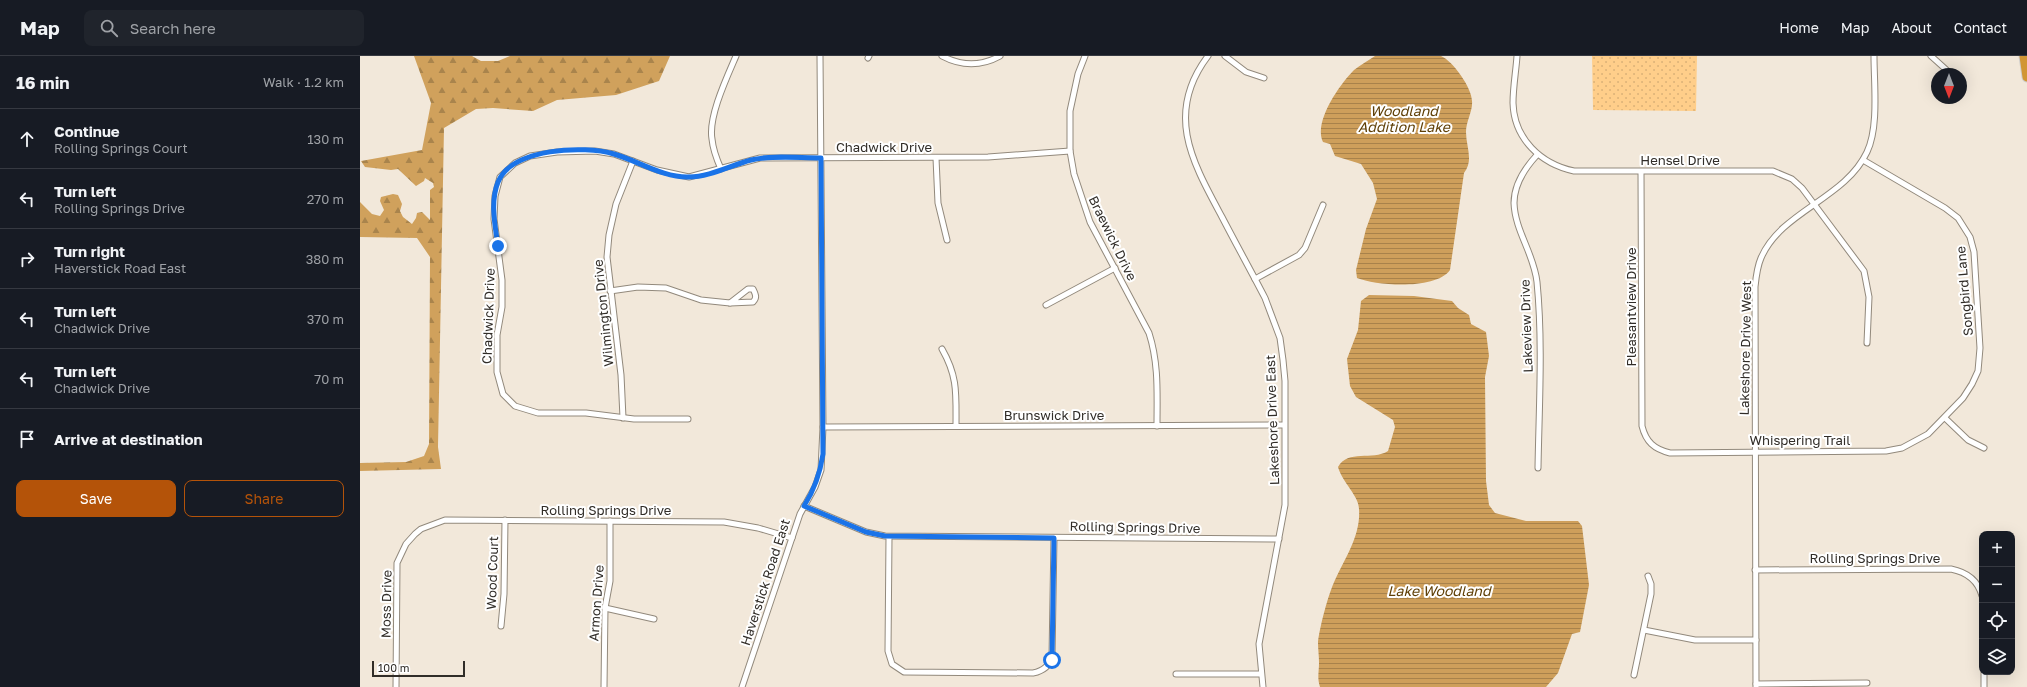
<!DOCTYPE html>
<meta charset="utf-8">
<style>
body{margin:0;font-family:"Golos Text",sans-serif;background:#20242c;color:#f1f3f6}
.controls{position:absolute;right:12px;bottom:12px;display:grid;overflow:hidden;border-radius:8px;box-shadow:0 4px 16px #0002}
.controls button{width:36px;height:36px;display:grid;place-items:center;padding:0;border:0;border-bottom:1px solid #363941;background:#171b24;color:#f1f3f6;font:20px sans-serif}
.compass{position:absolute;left:1571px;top:12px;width:36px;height:36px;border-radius:50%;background:#171b24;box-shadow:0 4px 16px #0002;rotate:180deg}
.scale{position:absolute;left:12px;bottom:10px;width:93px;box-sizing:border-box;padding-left:4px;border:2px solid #312d28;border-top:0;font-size:11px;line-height:14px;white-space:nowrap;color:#312d28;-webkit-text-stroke:3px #fff;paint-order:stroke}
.stop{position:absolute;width:12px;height:12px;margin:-9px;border:3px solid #1a73e8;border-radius:50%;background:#fff}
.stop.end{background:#1a73e8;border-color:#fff;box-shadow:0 1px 4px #0008}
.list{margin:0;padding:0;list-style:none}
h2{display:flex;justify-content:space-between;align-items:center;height:52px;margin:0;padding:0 16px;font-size:17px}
h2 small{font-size:13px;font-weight:400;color:#9ea1a6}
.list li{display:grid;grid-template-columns:26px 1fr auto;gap:12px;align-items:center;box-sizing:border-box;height:60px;padding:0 16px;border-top:1px solid #363941}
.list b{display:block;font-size:15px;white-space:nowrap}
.list p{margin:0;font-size:13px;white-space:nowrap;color:#9ea1a6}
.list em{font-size:13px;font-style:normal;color:#9ea1a6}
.actions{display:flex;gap:8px;padding:12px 16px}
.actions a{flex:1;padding:9px 0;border:1px solid #b45309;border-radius:8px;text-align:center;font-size:14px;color:#b45309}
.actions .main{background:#b45309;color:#fff}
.icon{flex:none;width:22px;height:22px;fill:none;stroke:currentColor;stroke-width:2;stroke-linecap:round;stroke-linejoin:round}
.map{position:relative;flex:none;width:1667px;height:631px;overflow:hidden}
header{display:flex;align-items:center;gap:24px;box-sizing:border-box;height:56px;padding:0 20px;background:#171b24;border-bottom:1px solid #363941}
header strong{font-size:19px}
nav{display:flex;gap:22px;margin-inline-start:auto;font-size:14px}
.search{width:280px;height:36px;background:#20242c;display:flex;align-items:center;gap:10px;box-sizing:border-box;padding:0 14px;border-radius:8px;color:#9ea1a6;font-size:15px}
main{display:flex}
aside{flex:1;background:#171b24}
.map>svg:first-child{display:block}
</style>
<header>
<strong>Map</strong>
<div class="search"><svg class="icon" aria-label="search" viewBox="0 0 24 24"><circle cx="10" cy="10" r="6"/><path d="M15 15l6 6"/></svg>Search here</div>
<nav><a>Home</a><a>Map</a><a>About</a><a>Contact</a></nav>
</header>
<main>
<aside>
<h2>16 min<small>Walk · 1.2 km</small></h2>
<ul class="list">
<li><svg class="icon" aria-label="ahead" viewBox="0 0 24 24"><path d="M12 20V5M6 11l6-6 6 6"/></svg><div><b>Continue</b><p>Rolling Springs Court</p></div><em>130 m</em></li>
<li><svg class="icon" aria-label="left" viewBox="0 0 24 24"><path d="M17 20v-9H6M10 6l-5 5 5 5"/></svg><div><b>Turn left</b><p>Rolling Springs Drive</p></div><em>270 m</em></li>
<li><svg class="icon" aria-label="right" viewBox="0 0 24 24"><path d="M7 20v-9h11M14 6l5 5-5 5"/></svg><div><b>Turn right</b><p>Haverstick Road East</p></div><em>380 m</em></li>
<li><svg class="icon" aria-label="left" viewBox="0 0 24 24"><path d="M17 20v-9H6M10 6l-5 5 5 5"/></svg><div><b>Turn left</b><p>Chadwick Drive</p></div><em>370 m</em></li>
<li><svg class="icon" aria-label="left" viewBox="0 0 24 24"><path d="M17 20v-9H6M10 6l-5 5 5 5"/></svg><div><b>Turn left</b><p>Chadwick Drive</p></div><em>70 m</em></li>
<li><svg class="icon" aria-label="arrive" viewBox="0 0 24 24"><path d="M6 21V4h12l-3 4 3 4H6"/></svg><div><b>Arrive at destination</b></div></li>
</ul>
<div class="actions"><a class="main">Save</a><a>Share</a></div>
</aside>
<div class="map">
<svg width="1667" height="631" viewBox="0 0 1667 631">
<defs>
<pattern id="grass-dots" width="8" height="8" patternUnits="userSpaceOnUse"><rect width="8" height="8" fill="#ffce8a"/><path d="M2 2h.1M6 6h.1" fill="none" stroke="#dbb177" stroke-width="1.8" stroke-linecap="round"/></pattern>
<pattern id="forest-firs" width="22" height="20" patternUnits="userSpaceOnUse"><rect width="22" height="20" fill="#d0a15c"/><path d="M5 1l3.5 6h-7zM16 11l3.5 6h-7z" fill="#a9844c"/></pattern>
<pattern id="water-rules" width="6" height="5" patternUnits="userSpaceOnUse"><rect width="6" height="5" fill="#ce9f5b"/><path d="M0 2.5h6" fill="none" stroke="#a8824b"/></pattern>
</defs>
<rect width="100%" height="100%" fill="#f2e8da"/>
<polygon fill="url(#grass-dots)" points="1232,0 1337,0 1336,55 1233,54"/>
<polygon fill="url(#forest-firs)" points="54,0 112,0 121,5 138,5 150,0 310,0 299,25 256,39 197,44 173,55 133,52 116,53 84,72 78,391 81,413 0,415 0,407 46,406 64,400 69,388 70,201 57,182 0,181 0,146 12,158 20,160 24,154 20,145 21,141 33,138 38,139 42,148 40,155 43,161 52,168 56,162 57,157 62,156 70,164 70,134 74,131 73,127 65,122 64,125 56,130 38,113 31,114 5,111 1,105 62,94 71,47"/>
<g fill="url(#water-rules)">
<path d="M1015 0H1081C1093 5 1112 32 1112 45 1113 55 1106 65 1106 76 1106 91 1114 104 1104 117L1090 214C1076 234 1017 230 997 222L996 214 1006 173 1017 143 1013 127 1001 108 975 100 970 88 963 86C953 66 980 28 994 14 1000 9 1008 5 1015 0Z"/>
<path d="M1009 239 1054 240 1092 245 1098 252 1109 259 1111 268 1126 276 1129 300 1125 321 1126 425 1129 449 1135 457 1166 465H1218L1222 470 1229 529 1220 576 1212 578 1198 617 1186 631H960C957 622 959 616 959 607 959 600 958 593 958 586 960 570 968 539 975 524 985 502 1001 479 999 453 999 440 982 426 978 411 988 393 1012 405 1028 395L1035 371 1033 364 996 341 990 330 987 303 998 274 1001 245Z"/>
</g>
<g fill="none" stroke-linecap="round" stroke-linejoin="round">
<defs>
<g id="street">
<path d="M582 0C601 10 620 11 640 0"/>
<path d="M725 0 718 18 710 55V95L714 118 730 166 789 277C799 308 797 338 797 370"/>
<path d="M848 0C804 58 833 107 862 161 876 188 891 215 905 242L920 282 923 304 925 325V449L899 588 903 631"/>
<polyline points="865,0 886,16 904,22"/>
<path d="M1157 0C1156 15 1153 31 1153 47 1154 83 1181 108 1214 115H1413L1432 123 1442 132 1504 215 1509 241 1507 287"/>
<polyline points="1571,0 1591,18"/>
<polyline points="508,2 509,0"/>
<path d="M1177 99C1165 112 1154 128 1154 147 1155 175 1174 198 1177 226 1183 287 1179 351 1178 412"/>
<polyline points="576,102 578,147 587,184"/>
<path d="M361 113C357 104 353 94 352 83 348 61 367 21 376 0"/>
<path d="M1281 116 1282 370C1286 386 1294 393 1310 397L1526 395 1542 392 1568 378 1603 342 1612 328 1618 315 1620 292 1614 196 1610 181 1598 162 1585 152 1503 104"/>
<polyline points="895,223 939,199 945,192 963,149"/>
<path d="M388 233H393C396 239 397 242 393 246L370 247Z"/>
<polyline points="250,235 278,231 306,232 341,244 370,247"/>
<polyline points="686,249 755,212"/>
<path d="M582 293C598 321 596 338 596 370"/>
<polyline points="263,362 261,319 247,201 249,179 256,148 273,105"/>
<polyline points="1585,362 1608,384 1624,392"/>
<polyline points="328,363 274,363 226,357 178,357 155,350 143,338 137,316 137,279 142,251 142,224 134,163 135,140 140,121 155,107 170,100 197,96 235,95 254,98 297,114 329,121 400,102 628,101 710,95"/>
<polyline points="463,371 924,369"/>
<polyline points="444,450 506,476 525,480 919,483"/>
<path d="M529 481 528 595 532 608 544 616 673 617C683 615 690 610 692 600L694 482"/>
<path d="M1395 514 1591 513C1606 516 1618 524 1622 540"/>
<polyline points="245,552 294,563"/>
<polyline points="141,570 144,538 145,464"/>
<polyline points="1284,574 1335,584 1396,584"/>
<polyline points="1624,616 1624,631"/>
<polyline points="816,618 901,618"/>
<polyline points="1274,619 1291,538 1291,528 1288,520"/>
<polyline points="1396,628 1507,627"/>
<polyline points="36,631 37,507 46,488 55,478 61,473 85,464 364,466 398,472 432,482"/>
<polyline points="244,631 245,552 250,525 250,465"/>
<polyline points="382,631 440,458 455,431 461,414 463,371 460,0"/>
<path d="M1396 631 1395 231C1396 221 1397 211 1401 202 1421 155 1485 143 1507 96 1519 71 1514 28 1514 0"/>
</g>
<polyline id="highway" points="1664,0 1667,21"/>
</defs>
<use href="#street" stroke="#92897c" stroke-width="7"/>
<use href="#highway" stroke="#cecdcb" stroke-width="11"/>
<use href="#street" stroke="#fff" stroke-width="5"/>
<use href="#highway" stroke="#d19635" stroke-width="9"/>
</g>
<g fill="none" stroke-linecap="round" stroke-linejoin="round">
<path stroke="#1a73e8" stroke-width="5" d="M138 190C135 169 130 146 138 126 152 92 224 89 254 98 278 105 304 122 329 121 350 121 371 109 391 104 412 99 438 102 461 102L463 398C460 418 455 433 444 450L506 476 525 480 694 482 692 604"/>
</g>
<g text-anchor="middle" stroke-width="4" stroke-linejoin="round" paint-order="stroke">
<g font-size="13" fill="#312d28" stroke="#fff">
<text x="524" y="96">Chadwick Drive</text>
<text x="1320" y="109">Hensel Drive</text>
<text transform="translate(753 182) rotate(64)" y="5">Braewick Drive</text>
<text transform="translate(1604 235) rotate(-95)" y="5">Songbird Lane</text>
<text transform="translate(1271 251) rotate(-90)" y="5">Pleasantview Drive</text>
<text transform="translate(243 257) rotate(-96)" y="5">Wilmington Drive</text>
<text transform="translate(128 260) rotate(-88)" y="5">Chadwick Drive</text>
<text transform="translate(1166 270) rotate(-92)" y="5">Lakeview Drive</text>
<text transform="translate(1385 292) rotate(-89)" y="5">Lakeshore Drive West</text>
<text x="694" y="364">Brunswick Drive</text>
<text transform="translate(912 364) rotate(-92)" y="5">Lakeshore Drive East</text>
<text x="1440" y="389">Whispering Trail</text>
<text x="246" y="459">Rolling Springs Drive</text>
<text transform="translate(775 471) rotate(1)" y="5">Rolling Springs Drive</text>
<text x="1515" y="507">Rolling Springs Drive</text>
<text transform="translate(132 517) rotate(-88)" y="5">Wood Court</text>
<text transform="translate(405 526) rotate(-72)" y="5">Haverstick Road East</text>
<text transform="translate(236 547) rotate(-86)" y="5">Armon Drive</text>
<text transform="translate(26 548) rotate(-89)" y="5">Moss Drive</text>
</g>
<g font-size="14" font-style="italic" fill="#5f3f06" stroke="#fff">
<text x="1044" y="60">Woodland<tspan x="1044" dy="16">Addition Lake</tspan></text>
<text x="1079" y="540">Lake Woodland</text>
</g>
</g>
</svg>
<div class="controls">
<button>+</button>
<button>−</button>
<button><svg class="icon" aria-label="locate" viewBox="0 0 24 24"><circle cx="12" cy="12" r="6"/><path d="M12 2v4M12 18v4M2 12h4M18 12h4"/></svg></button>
<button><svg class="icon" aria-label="layers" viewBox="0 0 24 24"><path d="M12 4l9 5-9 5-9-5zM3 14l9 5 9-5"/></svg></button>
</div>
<svg class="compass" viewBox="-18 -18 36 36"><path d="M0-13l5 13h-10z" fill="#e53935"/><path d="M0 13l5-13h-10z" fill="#9ea1a6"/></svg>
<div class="scale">100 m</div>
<div class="stop" style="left:692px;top:604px"></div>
<div class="stop end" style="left:138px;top:190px"></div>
</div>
</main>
